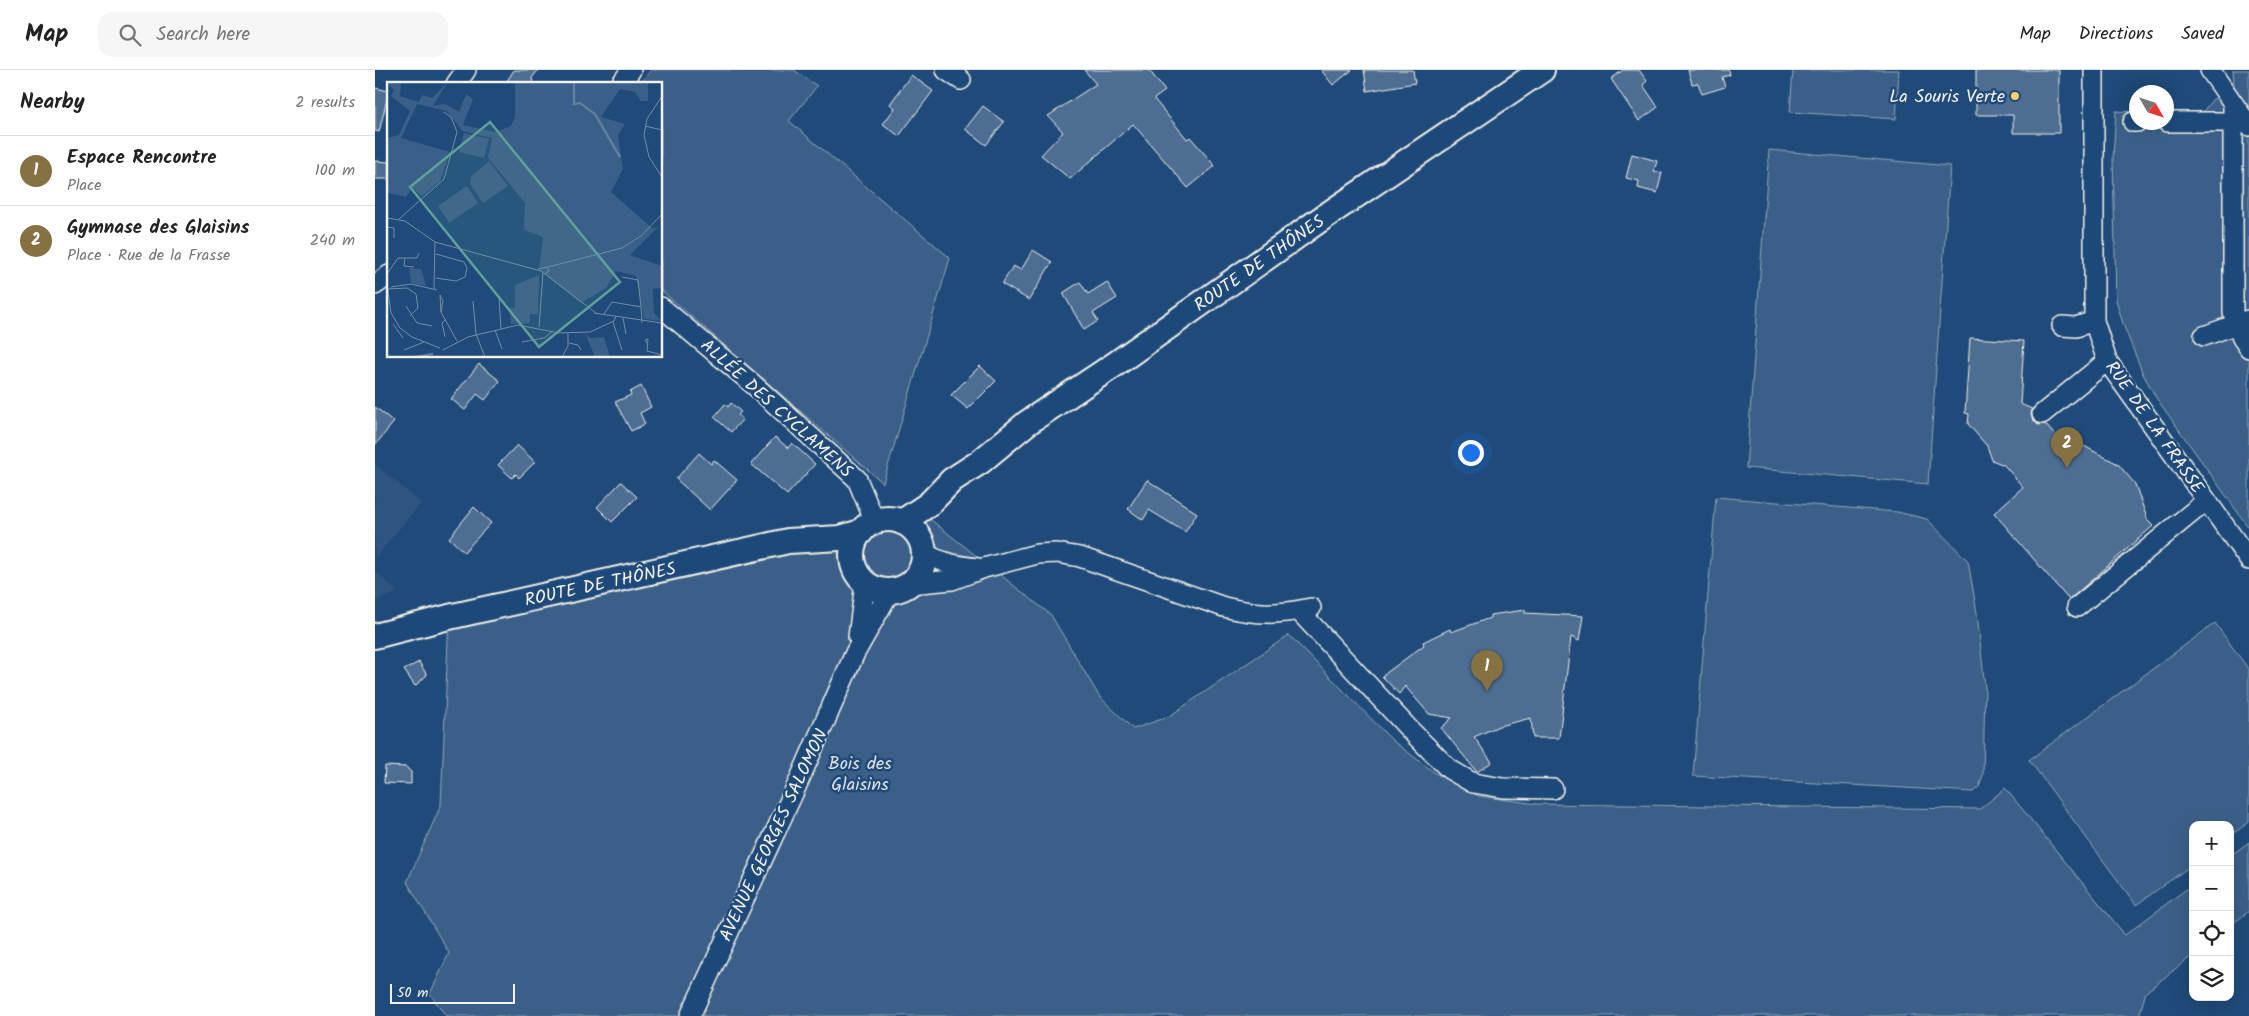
<!DOCTYPE html>
<meta charset="utf-8">
<style>
body{margin:0;font-family:Kalam,sans-serif;background:#f6f6f6;color:#222}
.controls{position:absolute;right:15px;bottom:15px;display:grid;overflow:hidden;border-radius:10px;box-shadow:0 5px 20px #0002}
.controls button{width:45px;height:45px;display:grid;place-items:center;padding:0;border:0;border-bottom:1px solid #e0e0e0;background:#fff;color:#222;font:25px sans-serif}
.compass{position:absolute;left:1754px;top:15px;width:45px;height:45px;border-radius:50%;background:#fff;box-shadow:0 5px 20px #0002;rotate:129deg}
.scale{position:absolute;left:15px;bottom:12px;width:125px;box-sizing:border-box;padding-left:5px;border:2px solid #f4f1e8;border-top:0;font-size:14px;line-height:18px;white-space:nowrap;color:#f4f1e8;-webkit-text-stroke:4px #1f4a7a;paint-order:stroke}
.you{position:absolute;left:1095px;top:382px;width:18px;height:18px;margin:-12px;border:4px solid #fff;border-radius:50%;background:#1a73e8;box-shadow:0 0 0 8px #1a73e833}
.badge{display:grid;place-items:center;width:32px;height:32px;border-radius:50%;background:#857141;color:#fff;font-size:16px;font-weight:700}
.pin{position:absolute;translate:-50% -41px;filter:drop-shadow(0 1px 2px #0008)}
.pin::after{content:'';position:absolute;top:26px;width:18px;height:15px;background:inherit;clip-path:polygon(0 0,100% 0,50% 100%)}
.list{margin:0;padding:0;list-style:none}
h2{display:flex;justify-content:space-between;align-items:center;height:65px;margin:0;padding:0 20px;font-size:21px}
h2 small{font-size:16px;font-weight:400;color:#767676}
.list li{display:grid;grid-template-columns:32px 1fr auto;gap:15px;align-items:center;box-sizing:border-box;height:70px;padding:0 20px;border-top:1px solid #e0e0e0}
.list b{display:block;font-size:19px;white-space:nowrap}
.list p{margin:0;font-size:16px;white-space:nowrap;color:#767676}
.list em{font-size:16px;font-style:normal;color:#767676}
.icon{flex:none;width:28px;height:28px;fill:none;stroke:currentColor;stroke-width:2;stroke-linecap:round;stroke-linejoin:round}
.map{position:relative;flex:none;width:1874px;height:946px;overflow:hidden}
header{display:flex;align-items:center;gap:30px;box-sizing:border-box;height:70px;padding:0 25px;background:#fff;border-bottom:1px solid #e0e0e0}
header strong{font-size:24px}
nav{display:flex;gap:28px;margin-inline-start:auto;font-size:18px}
.search{width:350px;height:45px;background:#f6f6f6;display:flex;align-items:center;gap:12px;box-sizing:border-box;padding:0 18px;border-radius:15px;color:#767676;font-size:19px}
main{display:flex}
aside{flex:1;background:#fff}
.map>svg:first-child{display:block}
</style>
<header>
<strong>Map</strong>
<div class="search"><svg class="icon" aria-label="search" viewBox="0 0 24 24"><circle cx="10" cy="10" r="6"/><path d="M15 15l6 6"/></svg>Search here</div>
<nav><a>Map</a><a>Directions</a><a>Saved</a></nav>
</header>
<main>
<aside>
<h2>Nearby<small>2 results</small></h2>
<ul class="list">
<li><span class="badge">1</span><div><b>Espace Rencontre</b><p>Place</p></div><em>100 m</em></li>
<li><span class="badge">2</span><div><b>Gymnase des Glaisins</b><p>Place · Rue de la Frasse</p></div><em>240 m</em></li>
</ul>
</aside>
<div class="map">
<svg width="1874" height="946" viewBox="0 0 1874 946">
<rect width="100%" height="100%" fill="#1f4a7a"/>
<filter id="ink" filterUnits="userSpaceOnUse"><feTurbulence type="fractalNoise" baseFrequency=".02" numOctaves="2"/><feDisplacementMap in="SourceGraphic" scale="10" xChannelSelector="R" yChannelSelector="G"/><feConvolveMatrix kernelMatrix="1 2 1 2 8 2 1 2 1" color-interpolation-filters="sRGB"/></filter>
<g filter="url(#ink)">
<g fill="#2d5581">
<polygon points="0,394 46,433 0,488"/>
<polygon points="0,501 23,522 0,531"/>
</g>
<g fill="#3a5f88" stroke="#97a8b8">
<polygon points="276,0 419,0 442,16 414,51 575,188 508,413 286,220 286,14 265,14"/>
<polygon points="1418,0 1524,0 1521,49 1415,42"/>
<polygon points="1858,0 1874,0 1874,458 1782,329 1768,304 1748,254 1741,230 1738,87 1741,41 1761,42 1762,52 1792,52 1792,43 1826,44 1838,29 1843,28 1859,16"/>
<polygon points="1394,80 1575,96 1553,414 1371,398"/>
<polygon points="1341,427 1522,442 1552,449 1593,491 1602,543 1610,618 1608,705 1604,717 1598,722 1318,706"/>
<polygon points="546,442 676,545 724,626 758,659 793,647 914,565 1018,671 1060,703 1104,726 1162,734 1605,739 1630,718 1750,865 1818,814 1818,885 1771,922 1764,946 71,946 55,924 74,883 32,812 66,735 74,547"/>
<polygon points="1840,553 1874,600 1874,752 1855,766 1855,755 1818,755 1818,794 1761,835 1654,690"/>
<polygon points="1874,772 1874,841 1855,856 1855,786"/>
</g>
<g fill="#4d6e92" stroke="#f4f1e8">
<polygon points="139,0 163,0 157,8 158,14 130,14"/>
<polygon points="709,0 774,0 790,21 779,29 812,69 815,67 840,96 813,118 758,54 695,109 666,85 688,62 673,46 721,14"/>
<polygon points="946,0 977,0 958,15"/>
<polygon points="989,0 1038,0 1040,13 992,21"/>
<polygon points="1248,0 1264,0 1272,11 1268,15 1283,37 1264,51 1236,9"/>
<polygon points="1313,0 1354,0 1355,5 1347,7 1350,17 1327,24 1323,13 1317,14"/>
<polygon points="1601,0 1684,0 1684,63 1638,63 1638,45 1601,45"/>
<polygon points="536,5 558,21 524,66 508,54 520,38 515,34"/>
<polygon points="0,18 14,21 4,62 0,61"/>
<polygon points="608,36 629,52 611,75 590,59"/>
<polygon points="1257,84 1282,91 1279,101 1287,103 1282,123 1263,118 1264,111 1251,108"/>
<polygon points="0,91 14,92 14,109 0,109"/>
<polygon points="658,180 677,192 654,230 627,214 638,196 646,200"/>
<polygon points="705,212 713,224 732,212 742,228 718,243 723,251 709,260 688,223"/>
<polygon points="1595,268 1649,271 1645,334 1657,339 1656,345 1659,351 1663,355 1670,354 1692,379 1703,370 1707,375 1743,394 1760,414 1773,451 1778,456 1694,530 1619,443 1648,417 1629,395 1617,390 1612,376 1593,354 1594,344 1590,343"/>
<polygon points="104,294 125,311 110,330 102,324 90,340 76,329"/>
<polygon points="605,296 621,311 593,339 576,325"/>
<polygon points="266,316 276,337 265,343 270,354 256,361 240,332 256,325 255,322"/>
<polygon points="356,333 366,342 363,345 368,349 356,362 339,347 350,334 353,337"/>
<polygon points="0,337 19,352 0,375"/>
<polygon points="400,367 413,378 417,373 440,394 412,425 376,394"/>
<polygon points="142,375 160,392 144,408 141,404 137,408 123,395"/>
<polygon points="324,383 336,394 339,390 362,410 335,440 301,409"/>
<polygon points="772,410 822,443 810,462 774,440 768,450 753,439"/>
<polygon points="246,412 262,427 237,452 222,437"/>
<polygon points="99,437 116,453 89,482 74,468"/>
<polygon points="1150,540 1150,543 1208,546 1204,571 1196,567 1184,668 1158,668 1156,648 1124,656 1099,667 1117,692 1102,702 1066,658 1077,648 1054,644 1030,616 1024,624 1007,606 1049,575 1048,572 1075,559 1076,562 1115,548 1115,545"/>
<polygon points="44,592 52,605 40,616 29,600"/>
<polygon points="10,696 31,697 36,702 36,714 9,713"/>
</g>
<g fill="none" stroke-linecap="round" stroke-linejoin="round">
<defs>
<g id="minor">
<polyline points="571,0 586,10"/>
<polyline points="1719,0 1719,251 1732,291 1874,490"/>
<polyline points="1835,0 1874,56"/>
<polyline points="81,14 91,0"/>
<polyline points="246,14 256,0"/>
<polyline points="1858,34 1858,243 1867,268 1874,278"/>
<polyline points="1758,52 1762,52"/>
<polyline points="1792,52 1858,52"/>
<polyline points="0,215 14,205"/>
<polyline points="286,237 379,315 482,409 500,452"/>
<polyline points="1687,256 1701,257 1719,251"/>
<polyline points="1829,266 1873,250"/>
<polyline points="1667,344 1732,291"/>
<path d="M549 483C567 493 582 496 603 498"/>
<path d="M534 514 577 510 609 498 662 484 682 483 705 487 849 537C882 545 903 545 936 538"/>
<polyline points="1702,537 1831,431"/>
<polyline points="924,541 1036,661 1074,699 1098,713 1128,718 1178,719"/>
<polyline points="483,567 490,513"/>
<polyline points="315,946 422,715 480,583 515,521"/>
</g>
<g id="major">
<circle cx="513" cy="485" r="36"/>
<polyline points="527,452 554,434 577,410 605,392 652,353 739,295 943,151 1167,0"/>
<polyline points="0,566 74,547 413,471 465,468 486,462"/>
</g>
</defs>
<use href="#minor" stroke="#f4f1e8" stroke-width="22"/>
<use href="#major" stroke="#f4f1e8" stroke-width="28"/>
<use href="#minor" stroke="#1f4a7a" stroke-width="19"/>
<use href="#major" stroke="#1f4a7a" stroke-width="24"/>
</g>
</g>
<circle fill="#ffd166" stroke="#1f4a7a" stroke-width="2" cx="1640" cy="26" r="5"/>
<g text-anchor="middle" stroke-width="5" stroke-linejoin="round" paint-order="stroke">
<g font-size="18" fill="#f4f1e8" stroke="#1f4a7a" text-anchor="end">
<text x="1630" y="32">La Souris Verte</text>
</g>
<g font-size="18" fill="#f4f1e8" stroke="#1f4a7a">
<text transform="translate(884 193) rotate(-35)" y="6">ROUTE DE THÔNES</text>
<text transform="translate(402 338) rotate(42)" y="6">ALLÉE DES CYCLAMENS</text>
<text transform="translate(1780 357) rotate(55)" y="6">RUE DE LA FRASSE</text>
<text transform="translate(225 514) rotate(-12)" y="6">ROUTE DE THÔNES</text>
<text transform="translate(398 765) rotate(-65)" y="6">AVENUE GEORGES SALOMON</text>
</g>
<g font-size="18" fill="#e1e2de" stroke="#1f4a7a">
<text x="485" y="699">Bois des<tspan x="485" dy="21">Glaisins</tspan></text>
</g>
</g>
<g transform="translate(12 12)">
<rect width="275" height="275" fill="#1f4a7a"/>
<path d="M128 0H261V19H254L248 10 233 7 214 35 238 42 231 53 236 87 224 110 265 146 271 145 243 173 275 184V206L266 207 267 231 275 239 257 237 249 194 229 189 219 206 194 221 152 188 156 155 137 148 138 121 101 76 105 56 75 49 60 29 30 22 14 56 63 70 53 99 35 114 25 106 19 115 1 111 0 56 12 53 23 29 4 14 7 8 0 1 14 2 13 14 31 20 36 13 45 16 60 1 46 24 58 22 72 30 79 12 86 17 76 43 108 50 124 44 128 35ZM77 51 102 57 97 76 72 70ZM102 79 121 104 96 121 83 102 84 95ZM80 104 91 121 62 141 51 124ZM22 186 34 187 39 204 24 201ZM152 193 151 232H143V241L124 242 123 226H128V203ZM198 251 203 256 217 255 223 275H208Z" fill="#3a5f88"/>
<path fill="none" stroke="#627e9d" stroke-width="2.5" d="M187 0V22L193 21 208 32 233 75M28 275 46 272"/>
<path fill="none" stroke="#748da6" stroke-width="1" d="M275 14 260 37 257 53 262 75 275 95M258 44 275 48M0 136 18 139 48 160 154 189 209 231M12 137 57 97 70 50 64 35 57 30M0 145 7 146V156M18 176 17 184 27 185M161 185 235 166 254 154 275 132M151 187 160 185 162 189 158 192M0 192 11 176H30L32 171M235 195 251 198 254 225M49 196 69 199 78 195 80 186 77 180 49 172M0 202 4 231 13 246 25 255 53 266M4 205 24 202 50 208M1 207 20 206 29 212 31 226 23 234M47 207 48 160M112 214 114 247M86 219 89 252 98 275M19 224 30 241 45 244M54 230 53 213 56 219 54 230 70 259M207 231 275 241M217 232 225 220 254 225 255 241M236 236 239 252M226 240 235 268M6 242 16 256M152 245 156 191M108 248 115 267M58 255 55 241 59 237M135 260 157 256 166 249M182 261 191 263 194 268M260 261 258 258 261 257 260 269 275 273M17 268 37 260M56 268 81 255 131 243 172 251 203 250 227 239 229 234M175 275 181 264V251"/>
<path fill="#5fa199" fill-opacity="0.15" stroke="#5fa199" stroke-width="2.5" d="M103 40 233 200 152 265 23 105Z"/>
<rect width="275" height="275" fill="none" stroke="#f4f1e8" stroke-width="2.5"/>
</g>
</svg>
<div class="controls">
<button>+</button>
<button>−</button>
<button><svg class="icon" aria-label="locate" viewBox="0 0 24 24"><circle cx="12" cy="12" r="6"/><path d="M12 2v4M12 18v4M2 12h4M18 12h4"/></svg></button>
<button><svg class="icon" aria-label="layers" viewBox="0 0 24 24"><path d="M12 4l9 5-9 5-9-5zM3 14l9 5 9-5"/></svg></button>
</div>
<svg class="compass" viewBox="-18 -18 36 36"><path d="M0-13l5 13h-10z" fill="#e53935"/><path d="M0 13l5-13h-10z" fill="#767676"/></svg>
<div class="scale">50 m</div>
<div class="you"></div>
<div class="pin badge" style="left:1112px;top:621px">1</div>
<div class="pin badge" style="left:1692px;top:398px">2</div>
</div>
</main>
